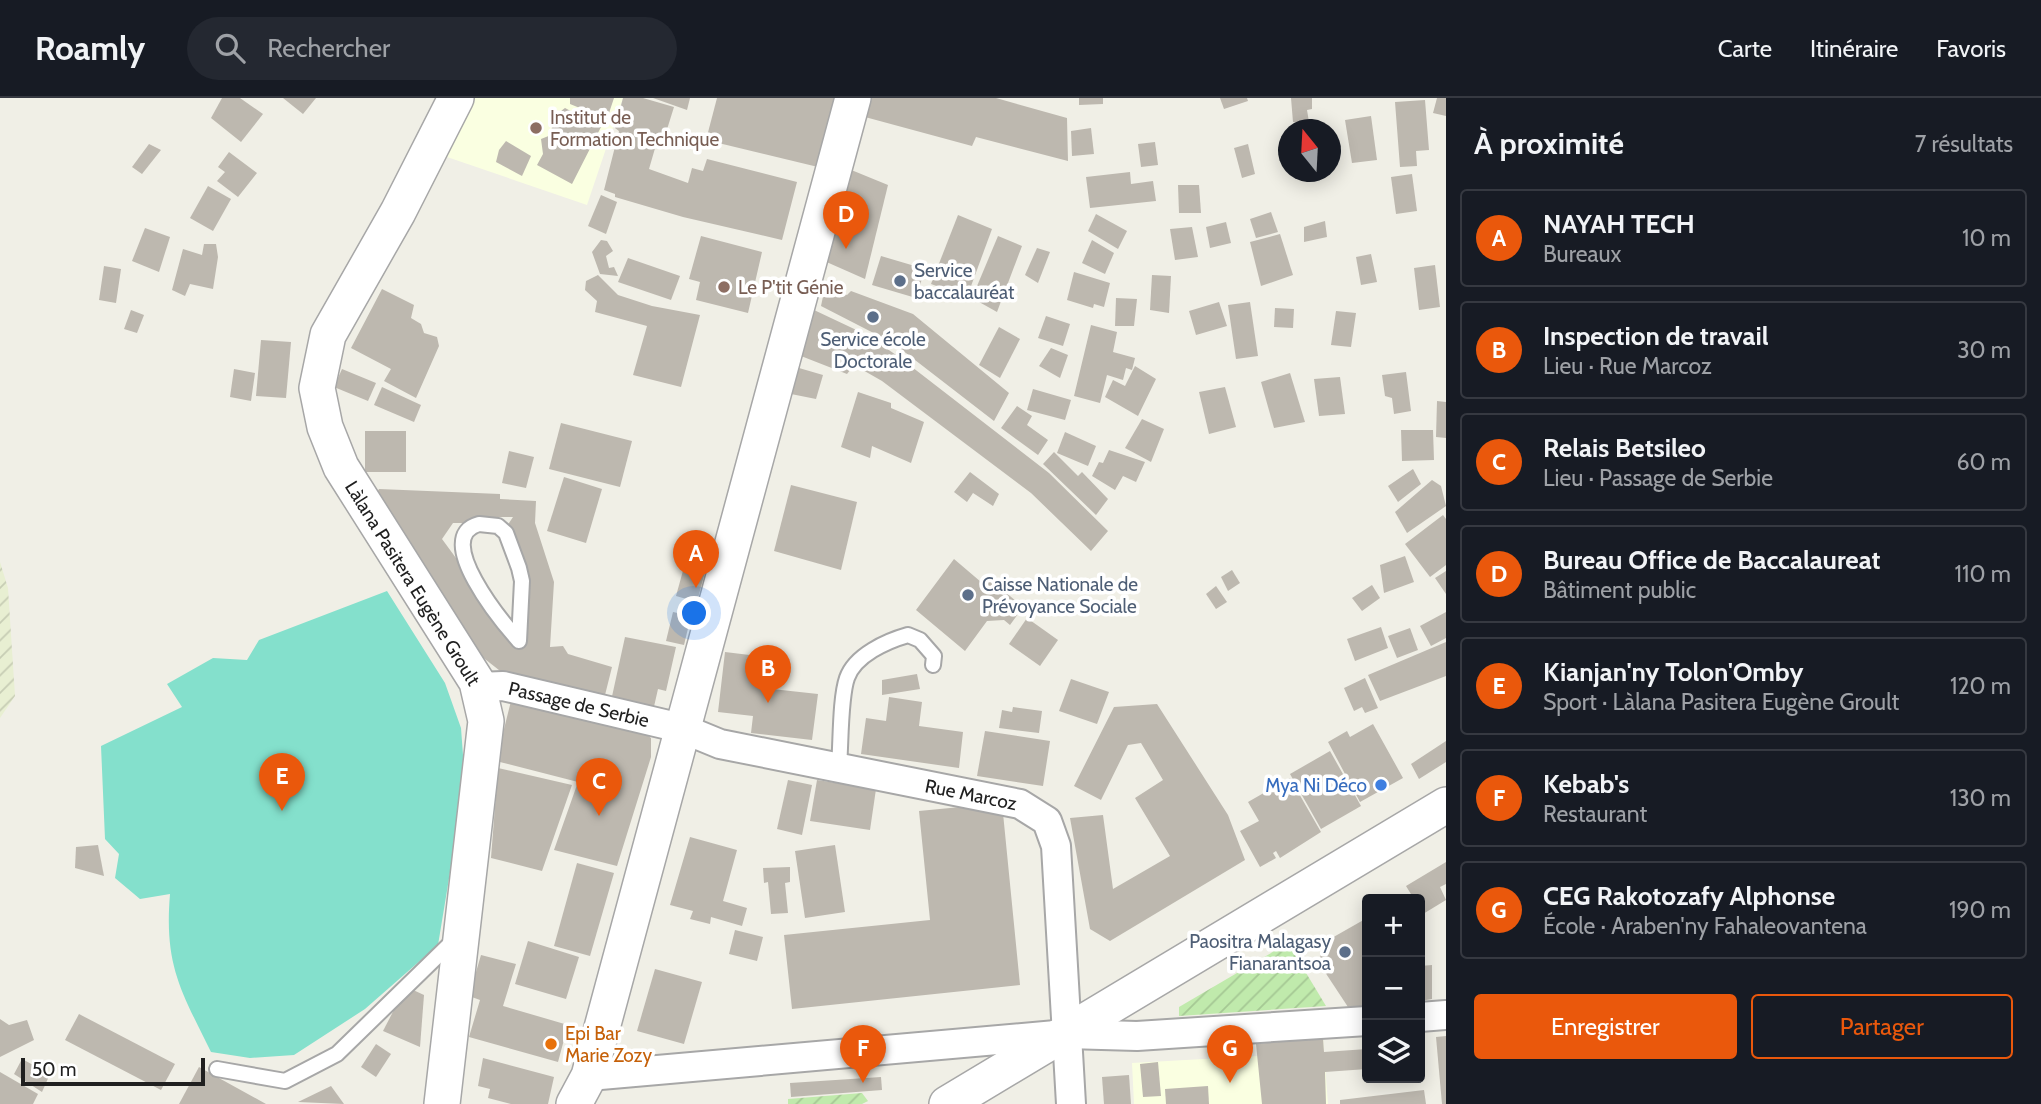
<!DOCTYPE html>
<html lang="fr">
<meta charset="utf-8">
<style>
body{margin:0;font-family:Cabin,sans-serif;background:#242831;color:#f1f3f6}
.controls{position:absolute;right:21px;bottom:21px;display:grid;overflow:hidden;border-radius:7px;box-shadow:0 4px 18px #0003}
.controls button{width:63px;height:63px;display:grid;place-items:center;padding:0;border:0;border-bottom:2px solid #363941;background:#171b24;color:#f1f3f6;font:35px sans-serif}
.compass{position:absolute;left:1278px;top:21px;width:63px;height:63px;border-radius:50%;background:#171b24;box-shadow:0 4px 18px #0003;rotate:342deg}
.scale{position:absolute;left:21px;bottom:18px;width:184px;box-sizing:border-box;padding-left:7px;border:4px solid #202020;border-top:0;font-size:19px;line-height:24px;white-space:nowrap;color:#202020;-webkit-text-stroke:5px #fff;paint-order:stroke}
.you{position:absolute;left:695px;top:516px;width:24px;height:24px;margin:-18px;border:5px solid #fff;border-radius:50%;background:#1a73e8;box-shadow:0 0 0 10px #1a73e833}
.badge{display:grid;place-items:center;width:46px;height:46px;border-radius:50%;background:#ea580c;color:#fff;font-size:23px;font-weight:700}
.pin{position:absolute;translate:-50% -58px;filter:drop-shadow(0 2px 4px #0008)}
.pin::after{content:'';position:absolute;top:37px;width:24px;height:21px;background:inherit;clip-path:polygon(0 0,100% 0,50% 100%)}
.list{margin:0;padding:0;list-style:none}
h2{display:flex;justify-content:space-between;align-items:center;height:91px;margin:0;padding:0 28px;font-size:30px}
h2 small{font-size:23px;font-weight:400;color:#9ea1a6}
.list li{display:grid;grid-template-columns:46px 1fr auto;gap:21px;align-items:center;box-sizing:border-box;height:98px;margin:0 14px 14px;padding:0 14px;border:2px solid #363941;border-radius:7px}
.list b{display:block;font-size:26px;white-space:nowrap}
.list p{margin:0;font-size:23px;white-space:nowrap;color:#9ea1a6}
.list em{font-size:23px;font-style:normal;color:#9ea1a6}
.actions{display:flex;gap:14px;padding:21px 28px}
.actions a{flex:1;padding:16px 0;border:2px solid #ea580c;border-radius:7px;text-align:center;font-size:24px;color:#ea580c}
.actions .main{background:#ea580c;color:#fff}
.icon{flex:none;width:38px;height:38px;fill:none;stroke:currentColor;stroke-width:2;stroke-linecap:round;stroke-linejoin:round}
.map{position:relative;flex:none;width:1446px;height:1006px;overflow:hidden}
header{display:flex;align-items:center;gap:42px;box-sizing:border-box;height:98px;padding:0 35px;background:#171b24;border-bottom:2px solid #363941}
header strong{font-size:33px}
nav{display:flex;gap:38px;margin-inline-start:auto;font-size:24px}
.search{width:490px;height:63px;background:#242831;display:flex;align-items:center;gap:18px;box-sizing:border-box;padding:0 24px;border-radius:38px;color:#9ea1a6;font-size:26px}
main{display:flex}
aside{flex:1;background:#171b24}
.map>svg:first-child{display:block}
</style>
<header>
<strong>Roamly</strong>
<div class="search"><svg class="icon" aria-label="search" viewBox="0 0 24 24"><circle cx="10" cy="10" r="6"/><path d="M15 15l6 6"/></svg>Rechercher</div>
<nav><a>Carte</a><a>Itinéraire</a><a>Favoris</a></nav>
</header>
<main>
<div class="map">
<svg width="1446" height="1006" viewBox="0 0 1446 1006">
<defs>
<pattern id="farmland-furrows" width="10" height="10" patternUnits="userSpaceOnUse" patternTransform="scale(1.75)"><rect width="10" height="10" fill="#e8efd2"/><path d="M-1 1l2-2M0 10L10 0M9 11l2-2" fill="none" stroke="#c7cdb4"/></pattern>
<pattern id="garden-furrows" width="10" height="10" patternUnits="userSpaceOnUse" patternTransform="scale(1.75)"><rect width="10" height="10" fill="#c0eaac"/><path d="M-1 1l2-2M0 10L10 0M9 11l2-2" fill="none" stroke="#a5c894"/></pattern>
</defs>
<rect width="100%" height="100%" fill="#f0efe6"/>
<g fill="#faffe1">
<polygon points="473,0 623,0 587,107 447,59"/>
<polygon points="1323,940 1328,1006 1134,1006 1132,965 1257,958"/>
</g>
<polygon fill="url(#farmland-furrows)" points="0,464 8,490 15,598 0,620"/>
<g fill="url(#garden-furrows)">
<polygon points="1288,845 1326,908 1179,918 1179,909"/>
<polygon points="862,995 868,1003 862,1006 788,1006 788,1001"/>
</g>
<path fill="#84e0cc" d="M387 493 445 585 461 630 465 684 438 847 365 911 294 957 250 960 211 954C181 893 164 867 170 796L140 801 115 780 119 756 105 741 101 648 182 609 167 586 213 560 247 562 259 542Z"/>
<g fill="#bdb8af" fill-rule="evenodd">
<polygon points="222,0 240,0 263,16 241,44 211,20"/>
<polygon points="283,0 316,0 303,16"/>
<polygon points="570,0 614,0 607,21 570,6"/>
<polygon points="623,0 643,0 674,9 664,41 658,40 649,71 688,85 692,70 703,73 707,61 797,84 782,142 683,119 615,99 615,96 604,92 619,33 615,30"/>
<polygon points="653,0 690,0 687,12"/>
<polygon points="717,0 834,0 818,69 706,42"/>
<polygon points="871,0 996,0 1067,20 1068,63 976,39 972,48 865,19"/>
<polygon points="1079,0 1103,0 1103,6 1079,7"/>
<polygon points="1220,0 1247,0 1248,3 1224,11"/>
<polygon points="1291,0 1312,0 1312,11 1307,12 1309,24 1293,24"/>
<polygon points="1437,0 1446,0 1446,18 1433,15"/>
<polygon points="1425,2 1429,52 1416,53 1417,68 1400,69 1395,4"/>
<polygon points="565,10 601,29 572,86 537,67 543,56 541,41 551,37 553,19"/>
<polygon points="1371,18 1377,62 1352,65 1345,22"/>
<polygon points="1091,30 1094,56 1072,58 1071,33"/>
<polygon points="506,43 531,58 522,78 496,64 499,52"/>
<polygon points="1155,44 1158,67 1141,69 1138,46"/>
<polygon points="149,46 161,52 142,76 132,69"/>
<polygon points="1248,46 1255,76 1242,80 1234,50"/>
<polygon points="229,54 257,75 238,99 217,83 225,74 218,69"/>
<polygon points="844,69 888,87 865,181 822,162"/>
<polygon points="1130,74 1131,86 1153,83 1156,103 1090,110 1086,79"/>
<polygon points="1412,76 1417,113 1396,116 1391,79"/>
<polygon points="1178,87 1199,87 1201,115 1179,115"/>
<polygon points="208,88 231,101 213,133 190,120"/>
<polygon points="601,97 617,104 606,136 588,128"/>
<polygon points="1271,114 1278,134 1256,140 1250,121"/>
<polygon points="1096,116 1127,133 1118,151 1088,133"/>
<polygon points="958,117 992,131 967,199 931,186"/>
<polygon points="1325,123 1327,139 1304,144 1304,129"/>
<polygon points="1226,124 1231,145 1210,150 1206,129"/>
<polygon points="1192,129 1198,159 1175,162 1170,131"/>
<polygon points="145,130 170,139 159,174 132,163"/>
<polygon points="1280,136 1293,177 1261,188 1250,144"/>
<polygon points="701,138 762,154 748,215 696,202 700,184 689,181"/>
<polygon points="998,138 1022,148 997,214 972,200"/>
<polygon points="601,142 607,143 613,153 606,158 609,170 614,169 618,178 600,176 592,154"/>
<polygon points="1092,142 1114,155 1105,176 1082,165"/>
<polygon points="204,146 216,146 218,159 213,191 190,186 185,198 172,192 183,151 202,157"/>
<polygon points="1037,150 1050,154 1038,185 1025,177"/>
<polygon points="1371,156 1377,184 1361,187 1356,159"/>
<polygon points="881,158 925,171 916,200 872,187"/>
<polygon points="628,160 680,178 671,202 618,184"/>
<polygon points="1435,167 1440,209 1419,212 1414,170"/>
<polygon points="104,168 121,171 116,205 99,202"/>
<polygon points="1074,174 1110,185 1104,209 1094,206 1093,210 1067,202"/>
<polygon points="598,177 618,197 652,208 700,217 681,289 633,277 647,228 595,214 597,203 585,192 586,183"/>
<polygon points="1152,177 1171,178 1169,215 1150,212"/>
<polygon points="825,189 847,197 851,193 913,216 1009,295 994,323 893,245 821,208"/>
<polygon points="382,191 414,207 411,220 421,226 424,235 437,239 439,248 416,300 384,283 391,271 351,250"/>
<polygon points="1116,200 1137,201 1134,228 1115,228"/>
<polygon points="1219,204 1227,228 1196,237 1189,213"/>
<polygon points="1250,204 1258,258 1236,261 1228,207"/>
<polygon points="1275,210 1294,211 1293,230 1274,229"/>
<polygon points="131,212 144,217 137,235 124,231"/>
<polygon points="814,212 867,237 899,259 1049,375 1108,433 1091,453 1031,395 882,283 854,267 847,276 801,258"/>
<polygon points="1336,213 1356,215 1351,249 1331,247"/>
<polygon points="1046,218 1070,226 1063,248 1038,240"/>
<polygon points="1091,227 1117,234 1113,254 1135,260 1132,272 1126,270 1123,282 1107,277 1100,305 1074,298"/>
<polygon points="999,229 1020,241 1000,280 979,267"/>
<polygon points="261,242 291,244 286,300 256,298"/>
<polygon points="1051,250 1068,257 1060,280 1039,268"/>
<polygon points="1135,268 1156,281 1138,318 1105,299 1113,282 1125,288"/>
<polygon points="799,270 823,277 816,301 791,296 791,279"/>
<polygon points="234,271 255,275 251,303 230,299"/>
<polygon points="342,271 376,285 368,303 334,289"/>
<polygon points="1406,274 1411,313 1394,316 1392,300 1385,298 1382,277"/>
<polygon points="1290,275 1305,324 1274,330 1261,284"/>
<polygon points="1340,279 1345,316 1319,318 1314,281"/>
<polygon points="382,289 421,307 414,324 374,307"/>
<polygon points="1225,289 1236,329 1209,336 1199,294"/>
<polygon points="1033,291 1071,302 1065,322 1027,312"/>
<polygon points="858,294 891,305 891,310 924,324 911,365 872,348 870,360 841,349"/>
<polygon points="1437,303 1446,304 1446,340 1436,339"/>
<polygon points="1017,308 1032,318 1027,327 1048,342 1038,357 1001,330"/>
<polygon points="1142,321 1164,331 1151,364 1125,350"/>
<polygon points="561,325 632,343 620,389 549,371"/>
<polygon points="1401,332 1433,332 1434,362 1402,363"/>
<rect x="365" y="333" width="41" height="41"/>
<polygon points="1065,334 1096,348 1088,368 1057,355"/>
<polygon points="1109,352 1145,364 1136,384 1123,378 1115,392 1092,378 1099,364 1103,365"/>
<polygon points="509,353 534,359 526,390 502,385"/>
<polygon points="1054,354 1078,378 1082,374 1108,401 1096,417 1043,366"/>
<polygon points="1413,371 1421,386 1398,404 1388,388"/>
<polygon points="970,374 999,396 993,408 973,395 967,404 954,394"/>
<polygon points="564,379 602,391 586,445 547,433"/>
<polygon points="1432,382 1441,388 1446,408 1407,435 1395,414"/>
<polygon points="791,387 857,404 841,472 774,453"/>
<path d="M379 391 500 396V401L536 403 535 425 554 484 550 549 563 548 568 556 612 569 603 605 504 576 467 547 374 399ZM499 419H513L507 428 528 484 517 543 442 441 453 425H499Z"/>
<polygon points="1443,417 1446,421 1446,467 1430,479 1405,446"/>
<polygon points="1405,458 1414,484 1384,495 1380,467"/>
<polygon points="954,461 981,484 986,478 1023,509 1010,527 1004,522 987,523 965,553 916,512"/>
<polygon points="684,469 705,474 697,504 676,498"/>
<polygon points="1232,472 1240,485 1228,493 1221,479"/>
<polygon points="1446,473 1446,496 1435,480"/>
<polygon points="1372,487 1380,500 1362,513 1352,500"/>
<polygon points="1216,488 1227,504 1216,511 1206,496"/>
<polygon points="673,514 691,518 684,547 666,543"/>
<polygon points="1446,514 1446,540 1431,548 1420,528"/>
<polygon points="1027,520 1058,542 1040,568 1009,546"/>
<polygon points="1381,529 1388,550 1355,563 1347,541"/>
<polygon points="1410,530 1418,552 1397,560 1388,538"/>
<polygon points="625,539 676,549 666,593 658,591 653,613 611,603"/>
<polygon points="1446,544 1446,578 1380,603 1368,577"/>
<polygon points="725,554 766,559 763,590 818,596 812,642 751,635 753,618 718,614"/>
<polygon points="917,576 920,591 882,597 882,582"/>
<polygon points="1365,580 1378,610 1365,615 1362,609 1354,613 1344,590"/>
<polygon points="1071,581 1109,594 1097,626 1059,613"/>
<polygon points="512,599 638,630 651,640 651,659 617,768 554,752 578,684 496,663"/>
<polygon points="889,599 922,604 919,628 963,634 959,670 861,656 866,620 886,623"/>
<polygon points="1157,606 1228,717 1245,762 1110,843 1090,831 1070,720 1103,717 1113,791 1170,758 1135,700 1163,682 1141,645 1128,647 1101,702 1074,688 1114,609"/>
<polygon points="1013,609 1042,613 1039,635 999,630 1002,612 1012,614"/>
<polygon points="1373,626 1403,680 1360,704 1328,644 1347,633 1350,639"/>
<polygon points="985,633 1050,643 1043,688 977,678"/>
<polygon points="1446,643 1446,664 1419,681 1411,666"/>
<polygon points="1330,653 1361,708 1321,731 1290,676"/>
<polygon points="498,670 572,687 542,773 491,760"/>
<polygon points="1290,680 1321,734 1280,760 1276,753 1273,755 1276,760 1260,769 1240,733 1259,723 1248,704"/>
<polygon points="788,682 812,687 802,737 777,731"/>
<polygon points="817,682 876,691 870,732 810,723"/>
<polygon points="1002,705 1020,887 792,911 784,837 930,822 919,713"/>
<polygon points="690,739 737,752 723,803 747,810 742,828 711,819 710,826 690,821 693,813 670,807"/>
<polygon points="98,747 104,778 75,770 76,749"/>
<polygon points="835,747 845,814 805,820 795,753"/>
<polygon points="1446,764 1446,786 1440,789 1446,802 1423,816 1420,801 1414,801 1406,788"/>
<polygon points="577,765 614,775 590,858 554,848"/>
<polygon points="790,769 790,784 785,785 788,815 771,816 768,784 764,785 763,770"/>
<polygon points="1367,820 1367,909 1348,909 1319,865 1323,845"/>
<polygon points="735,832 763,839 757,863 729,856"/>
<polygon points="528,843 579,859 566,901 515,886"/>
<polygon points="481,857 516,866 503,908 568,927 558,964 469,939 480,902 469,898"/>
<polygon points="1432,867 1432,901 1420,903 1420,868"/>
<polygon points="655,871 702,884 684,946 637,933"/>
<polygon points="411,891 424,897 420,949 383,933 397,906"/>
<polygon points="79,916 175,966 161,992 65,942"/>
<polygon points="0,921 9,927 27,922 34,942 0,959"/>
<polygon points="1446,938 1446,1006 1442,1006 1436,939"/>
<polygon points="1323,940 1324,954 1367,951 1367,971 1325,974 1326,1006 1262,1006 1256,946"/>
<polygon points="376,946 391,956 376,979 361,969"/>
<polygon points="483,960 554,979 548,1006 511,1006 488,1000 490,991 478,988"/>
<polygon points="22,961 50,976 42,994 14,976"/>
<polygon points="1158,964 1161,998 1143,999 1140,966"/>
<polygon points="199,969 266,1006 179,1006"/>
<polygon points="0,974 38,996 33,1006 0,1006"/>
<polygon points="1129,977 1131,1006 1104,1006 1102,979"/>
<polygon points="881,979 882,992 791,999 790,985"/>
<polygon points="331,988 344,1006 298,1004"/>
<polygon points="1208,988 1209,1006 1166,1006 1165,991"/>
<polygon points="1424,992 1426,1006 1340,1006 1340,1002"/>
</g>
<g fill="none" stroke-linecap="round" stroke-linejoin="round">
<defs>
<g id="service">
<path d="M479 426 498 428 506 435 519 470 522 483 519 543C503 525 431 439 479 426Z"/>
<path d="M839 668C841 645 840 600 847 580 855 557 887 543 908 537L920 542 934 558 933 567"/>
<polyline points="217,971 285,983 337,956 453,843"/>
</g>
<g id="minor">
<path id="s1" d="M478 589 503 588 681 630 720 646 1020 706 1047 723 1056 748 1071 1006"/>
<polyline points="1420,919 1446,917"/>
<polyline points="589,978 1067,936 1137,938 1367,923"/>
</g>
<g id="tertiary">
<polyline points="442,1006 486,623 477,584 341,369 325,329 317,290 328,237 398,114 456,0"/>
<polyline points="574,1006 589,978 853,0"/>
<polyline points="947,1006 1446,707"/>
</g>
</defs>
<use href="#service" stroke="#a7a7a7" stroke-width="18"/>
<use href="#minor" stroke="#a7a7a7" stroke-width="32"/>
<use href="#tertiary" stroke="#a7a7a7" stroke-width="38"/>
<use href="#service" stroke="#fff" stroke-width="14"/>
<use href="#minor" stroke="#fff" stroke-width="28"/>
<use href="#tertiary" stroke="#fff" stroke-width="35"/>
</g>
<g fill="#8d6e63" stroke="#fff" stroke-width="2.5">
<circle cx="536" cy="30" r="7"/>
<circle cx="724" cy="189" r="7"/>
</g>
<g fill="#5c6f8a" stroke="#fff" stroke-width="2.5">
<circle cx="900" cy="183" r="7"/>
<circle cx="873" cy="219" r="7"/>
<circle cx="968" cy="497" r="7"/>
<circle cx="1345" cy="854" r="7"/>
</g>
<circle fill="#3f7fe0" stroke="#fff" stroke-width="2.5" cx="1381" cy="687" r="7"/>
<circle fill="#e8710a" stroke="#fff" stroke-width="2.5" cx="551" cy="946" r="7"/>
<g text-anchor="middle" stroke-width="7" stroke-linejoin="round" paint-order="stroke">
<g font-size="19" fill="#785e54" stroke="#fff" text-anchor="start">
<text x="550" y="26">Institut de<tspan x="550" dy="22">Formation Technique</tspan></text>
<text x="738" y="196">Le P'tit Génie</text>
</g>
<g font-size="19" fill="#4e5e75" stroke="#fff" text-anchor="start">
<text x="914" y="179">Service<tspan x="914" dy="22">baccalauréat</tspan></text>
<text x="873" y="248" text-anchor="middle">Service école<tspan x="873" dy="22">Doctorale</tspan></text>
<text x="982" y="493">Caisse Nationale de<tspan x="982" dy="22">Prévoyance Sociale</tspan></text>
<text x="1331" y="850" text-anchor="end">Paositra Malagasy<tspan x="1331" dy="22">Fianarantsoa</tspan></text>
</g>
<g font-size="19" fill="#202020" stroke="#fff">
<text transform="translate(413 485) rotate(58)" y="7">Làlana Pasitera Eugène Groult</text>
<text dy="7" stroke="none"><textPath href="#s1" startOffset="103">Passage de Serbie</textPath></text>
<text dy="7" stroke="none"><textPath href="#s1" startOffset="506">Rue Marcoz</textPath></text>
</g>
<g font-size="19" fill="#366cbe" stroke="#fff" text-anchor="end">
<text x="1367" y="694">Mya Ni Déco</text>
</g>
<g font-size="19" fill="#c56008" stroke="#fff" text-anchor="start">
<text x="565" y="942">Epi Bar<tspan x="565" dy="22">Marie Zozy</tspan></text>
</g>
</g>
</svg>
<div class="controls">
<button>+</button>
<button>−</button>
<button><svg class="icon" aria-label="layers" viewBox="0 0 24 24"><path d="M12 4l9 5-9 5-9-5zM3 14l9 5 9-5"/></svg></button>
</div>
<svg class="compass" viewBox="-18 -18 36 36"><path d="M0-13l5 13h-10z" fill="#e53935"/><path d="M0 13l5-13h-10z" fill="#9ea1a6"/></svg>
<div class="scale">50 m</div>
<div class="you"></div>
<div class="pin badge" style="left:696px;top:490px">A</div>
<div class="pin badge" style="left:768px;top:605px">B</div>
<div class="pin badge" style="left:599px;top:718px">C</div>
<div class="pin badge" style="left:846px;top:151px">D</div>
<div class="pin badge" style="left:282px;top:713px">E</div>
<div class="pin badge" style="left:863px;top:985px">F</div>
<div class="pin badge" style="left:1230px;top:985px">G</div>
</div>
<aside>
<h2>À proximité<small>7 résultats</small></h2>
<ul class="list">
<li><span class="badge">A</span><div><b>NAYAH TECH</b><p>Bureaux</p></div><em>10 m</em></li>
<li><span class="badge">B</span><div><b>Inspection de travail</b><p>Lieu · Rue Marcoz</p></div><em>30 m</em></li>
<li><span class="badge">C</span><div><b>Relais Betsileo</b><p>Lieu · Passage de Serbie</p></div><em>60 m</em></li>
<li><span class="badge">D</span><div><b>Bureau Office de Baccalaureat</b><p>Bâtiment public</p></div><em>110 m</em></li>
<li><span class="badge">E</span><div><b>Kianjan'ny Tolon'Omby</b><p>Sport · Làlana Pasitera Eugène Groult</p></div><em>120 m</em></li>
<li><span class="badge">F</span><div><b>Kebab's</b><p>Restaurant</p></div><em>130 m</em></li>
<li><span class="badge">G</span><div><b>CEG Rakotozafy Alphonse</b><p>École · Araben'ny Fahaleovantena</p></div><em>190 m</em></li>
</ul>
<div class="actions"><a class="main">Enregistrer</a><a>Partager</a></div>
</aside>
</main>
